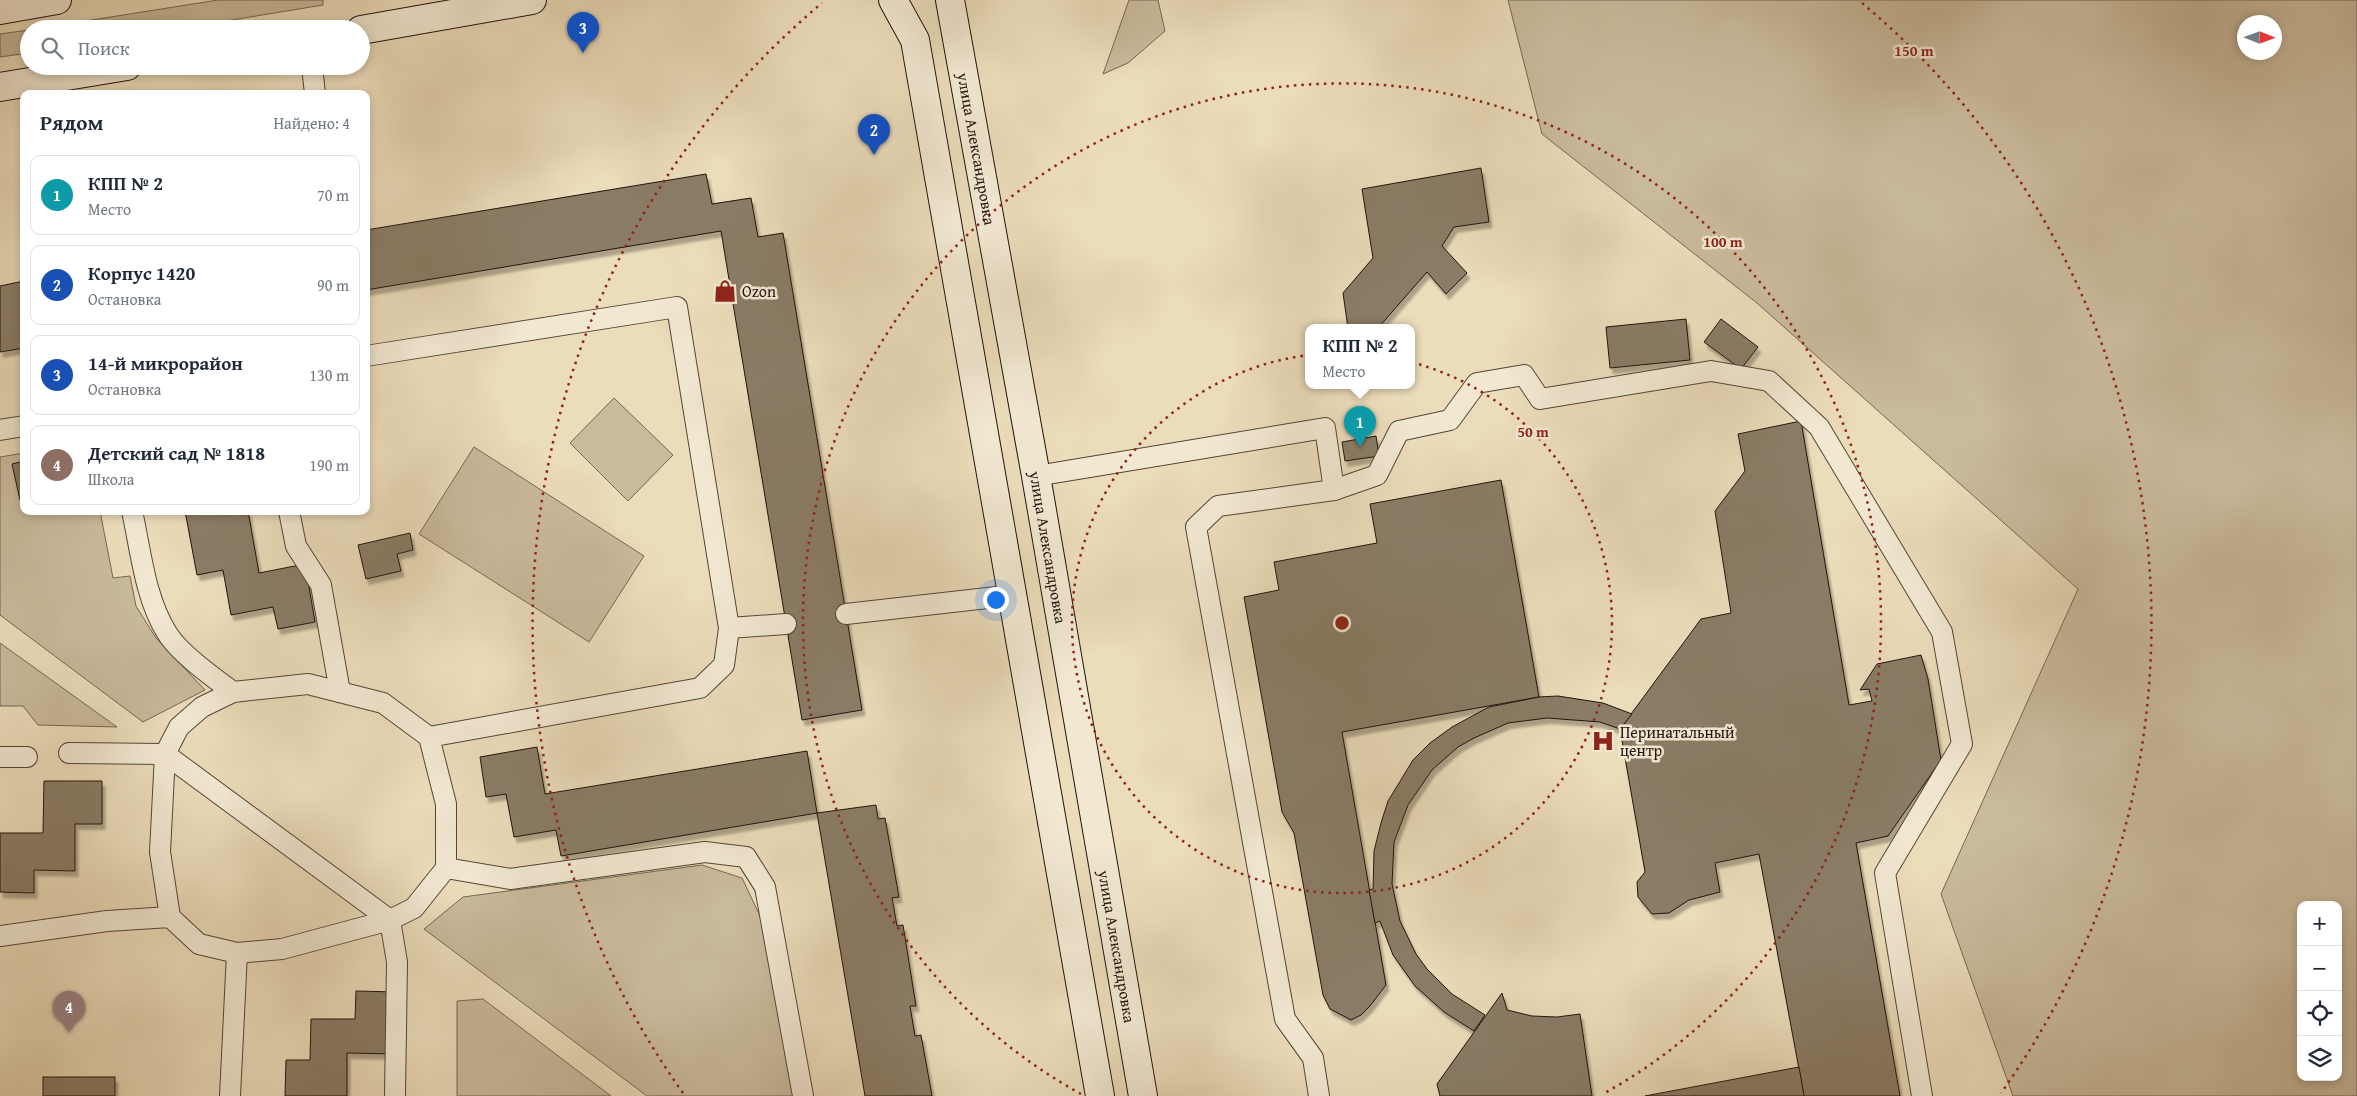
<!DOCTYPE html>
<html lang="ru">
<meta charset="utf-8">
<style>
body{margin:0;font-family:"Gentium Book Plus",serif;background:#f2f2f3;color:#1f2937}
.controls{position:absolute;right:15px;bottom:15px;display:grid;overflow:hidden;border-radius:10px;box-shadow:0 2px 8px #0003}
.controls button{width:45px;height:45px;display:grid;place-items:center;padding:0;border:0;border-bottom:1px solid #e0e1e3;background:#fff;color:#1f2937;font:25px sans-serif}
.compass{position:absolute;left:2237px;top:15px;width:45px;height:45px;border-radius:50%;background:#fff;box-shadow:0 2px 8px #0003;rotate:91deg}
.you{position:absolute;left:995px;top:599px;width:18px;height:18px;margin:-12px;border:4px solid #fff;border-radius:50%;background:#1a73e8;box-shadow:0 0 0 8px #1a73e833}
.badge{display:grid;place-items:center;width:32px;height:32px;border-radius:50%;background:#8f2418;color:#fff;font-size:16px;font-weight:700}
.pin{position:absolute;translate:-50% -41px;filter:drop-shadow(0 1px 2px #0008)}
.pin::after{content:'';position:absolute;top:26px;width:18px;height:15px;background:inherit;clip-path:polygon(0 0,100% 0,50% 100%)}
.popup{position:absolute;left:1305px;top:324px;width:110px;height:65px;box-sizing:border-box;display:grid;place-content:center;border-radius:10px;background:#fff;filter:drop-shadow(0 1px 4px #0005);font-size:16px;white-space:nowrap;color:#747a83}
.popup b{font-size:19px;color:#1f2937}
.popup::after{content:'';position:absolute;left:50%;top:100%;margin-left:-10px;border:10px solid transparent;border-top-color:#fff}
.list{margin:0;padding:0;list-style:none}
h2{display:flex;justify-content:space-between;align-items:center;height:65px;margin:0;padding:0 20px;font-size:21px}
h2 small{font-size:16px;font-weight:400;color:#747a83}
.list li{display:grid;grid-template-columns:32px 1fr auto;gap:15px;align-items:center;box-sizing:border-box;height:80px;margin:0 10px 10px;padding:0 10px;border:1px solid #e0e1e3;border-radius:10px}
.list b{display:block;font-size:19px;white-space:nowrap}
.list p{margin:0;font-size:16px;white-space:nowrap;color:#747a83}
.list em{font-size:16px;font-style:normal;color:#747a83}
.icon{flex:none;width:28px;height:28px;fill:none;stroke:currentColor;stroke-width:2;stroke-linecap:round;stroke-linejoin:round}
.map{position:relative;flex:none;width:2357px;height:1096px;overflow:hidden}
.search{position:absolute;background:#fff;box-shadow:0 2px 8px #0003;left:20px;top:20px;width:350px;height:55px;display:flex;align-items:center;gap:12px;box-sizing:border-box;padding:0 18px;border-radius:28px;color:#747a83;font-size:19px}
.panel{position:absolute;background:#fff;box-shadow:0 2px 8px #0003;left:20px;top:90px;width:350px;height:425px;border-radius:10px}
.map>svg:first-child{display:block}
</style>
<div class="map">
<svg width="2357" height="1096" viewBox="0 0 2357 1096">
<defs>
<filter id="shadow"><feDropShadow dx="3" dy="5.5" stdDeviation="1" flood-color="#0004"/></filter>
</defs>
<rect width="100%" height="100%" fill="#ebdcba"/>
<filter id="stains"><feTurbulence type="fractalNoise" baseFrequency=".004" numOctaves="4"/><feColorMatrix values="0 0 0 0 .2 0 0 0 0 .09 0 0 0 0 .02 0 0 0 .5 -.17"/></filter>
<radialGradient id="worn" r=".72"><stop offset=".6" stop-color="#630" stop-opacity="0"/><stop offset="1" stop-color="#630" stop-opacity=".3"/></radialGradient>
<g fill="#c9ba9c" stroke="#756754" fill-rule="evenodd">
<polygon points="218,0 323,0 323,5 177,29 35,29"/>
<polygon points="1129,0 1158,0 1165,31 1128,63 1103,74"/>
<path d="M1508 0H2357V1096H2013L1941 894 2078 589 1757 303 1542 134ZM2244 22H2274V52H2244ZM2301 905H2338V1077H2301Z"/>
<polygon points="29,30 29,53 0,57 0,34"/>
<polygon points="614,398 673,455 628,501 570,443"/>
<polygon points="474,447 644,556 589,642 419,534"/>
<polygon points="24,453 24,511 100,511 113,578 130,576 136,606 156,638 205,690 143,722 0,615 0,457"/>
<polygon points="0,643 117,727 38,725 23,706 0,706"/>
<polygon points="702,865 742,878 762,920 793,1096 647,1096 424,929 463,897"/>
<polygon points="483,999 611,1096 457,1096 457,1001"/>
</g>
<g fill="#8a7c66" stroke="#21140c" filter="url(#shadow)">
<polygon points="1481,168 1489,222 1454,227 1442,246 1467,273 1446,294 1427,272 1378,328 1348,328 1343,293 1373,258 1362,189"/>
<polygon points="706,174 712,204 751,198 758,237 783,233 862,710 802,720 721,231 366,290 366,230"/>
<polygon points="24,281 24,348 0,352 0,286"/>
<polygon points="1686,319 1690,360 1610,368 1606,327"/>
<polygon points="1721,319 1758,347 1741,369 1704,342"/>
<polygon points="1801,421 1849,705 1872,701 1869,689 1860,690 1877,664 1921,655 1928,679 1941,760 1888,836 1856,843 1900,1096 1804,1096 1759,854 1715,863 1720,892 1689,900 1669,913 1652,914 1638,897 1637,882 1645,872 1620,729 1701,619 1731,613 1715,511 1745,471 1738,434"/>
<polygon points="1376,436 1379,456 1345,461 1342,442"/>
<polygon points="24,461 24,499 20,500 12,464"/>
<polygon points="1501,480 1539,697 1342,732 1386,985 1370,1006 1361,1015 1351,1020 1330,1009 1323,995 1294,833 1282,812 1244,597 1279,590 1274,562 1377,543 1370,504"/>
<polygon points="185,511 248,511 259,573 305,564 315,622 278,629 273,607 231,615 223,570 197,575"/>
<polygon points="410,533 413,550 397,554 401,571 366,579 358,545"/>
<polygon points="1558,696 1603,703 1632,714 1620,729 1600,722 1547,718 1508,723 1474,738 1458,747 1432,770 1408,805 1394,842 1392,884 1400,921 1416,954 1427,969 1452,994 1485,1015 1474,1031 1444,1012 1415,986 1393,955 1380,921 1375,923 1369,890 1373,889 1374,851 1381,823 1388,801 1413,760 1430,743 1452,727 1489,707 1539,697"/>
<polygon points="537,747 545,794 807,751 817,813 561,856 556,830 514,837 506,794 486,797 480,757"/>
<polygon points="44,781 102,781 102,824 75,824 75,871 34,870 34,893 0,892 0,833 43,833"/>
<polygon points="876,805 878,819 885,818 899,897 892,898 897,926 903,925 916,1006 910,1006 915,1036 921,1035 932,1096 865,1096 817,813"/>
<polygon points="356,991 396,992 395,1054 347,1053 347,1096 285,1096 286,1060 310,1060 311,1019 355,1019"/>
<polygon points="1502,993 1507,1010 1532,1016 1557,1017 1580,1014 1592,1096 1440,1096 1437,1084"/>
<polygon points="1799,1067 1804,1096 1645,1096"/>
<rect x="43" y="1077" width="72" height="19"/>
</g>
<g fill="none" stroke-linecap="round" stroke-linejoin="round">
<defs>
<g id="service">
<polyline points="312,66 315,94"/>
<polyline points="366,356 677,307 729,628 724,665 700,688 429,737"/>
<polyline points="0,430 24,426"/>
<polyline points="1036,476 1325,428 1334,490"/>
<path d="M132 511C141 552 145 598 167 633 179 653 214 678 233 692"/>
<polyline points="289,511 296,546 321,585 340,692"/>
<polyline points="846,614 1014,595"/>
<polyline points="729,628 786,624"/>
<polyline points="69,753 165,754 390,920 414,908 446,868"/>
<polyline points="0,757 27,757"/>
<polyline points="170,917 160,852 165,754 179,727 202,707 233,692 308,684 383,703 429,737 446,804 446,868 510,879 705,852 746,857 765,887 803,1096"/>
<polyline points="0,936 107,921 170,917 199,944 237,953 230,1096"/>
<polyline points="237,953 282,949 390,920 397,962 395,1096"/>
<polyline points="1319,1096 1313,1058 1285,1019 1196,527 1218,506 1334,490 1377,475 1399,431 1450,420 1477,383 1524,375 1540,399 1711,371 1769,381 1819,427 1942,632 1962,744 1885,873 1922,1096"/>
</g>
<g id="secondary">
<polyline points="893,0 915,40 1100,1096"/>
<path id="s1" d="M950 0 1036 476 1143 1096"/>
<polyline points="0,10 57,0"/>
<polyline points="361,30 532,0"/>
<polyline points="0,87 127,66"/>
</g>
</defs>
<use href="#service" stroke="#544638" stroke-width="22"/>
<use href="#secondary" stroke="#21140c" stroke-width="30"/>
<use href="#service" stroke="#f2e8d2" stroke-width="20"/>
<use href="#secondary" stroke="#f2e8d2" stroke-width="28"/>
</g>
<g fill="none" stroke="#8f2418" stroke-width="2.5" stroke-dasharray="2.5 5">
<circle cx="1342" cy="623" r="270"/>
<path d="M1081 1094A539 539 0 1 1 1603 1094"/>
<path d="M683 1093A809 809 0 0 1 822 3M1862 3A809 809 0 0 1 2001 1093"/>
</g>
<defs>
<symbol id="shop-bare" viewBox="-9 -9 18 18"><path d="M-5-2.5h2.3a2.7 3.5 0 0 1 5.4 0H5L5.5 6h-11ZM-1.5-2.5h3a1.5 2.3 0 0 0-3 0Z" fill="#8f2418" stroke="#f2e8d2" stroke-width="2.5" paint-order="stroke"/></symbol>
<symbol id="hospital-bare" viewBox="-9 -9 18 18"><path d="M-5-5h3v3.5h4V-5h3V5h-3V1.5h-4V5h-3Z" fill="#8f2418" stroke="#f2e8d2" stroke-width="2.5" paint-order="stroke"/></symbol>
</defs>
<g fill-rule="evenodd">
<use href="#shop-bare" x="709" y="275" width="32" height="32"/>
<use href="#hospital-bare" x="1587" y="725" width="32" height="32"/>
</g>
<g text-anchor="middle" stroke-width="5" stroke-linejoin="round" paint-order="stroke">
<g font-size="16" fill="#21140c" stroke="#f2e8d2">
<text dy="6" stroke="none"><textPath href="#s1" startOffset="151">улица Александровка</textPath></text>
<text dy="6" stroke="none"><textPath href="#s1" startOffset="556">улица Александровка</textPath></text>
<text dy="6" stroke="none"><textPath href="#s1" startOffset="961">улица Александровка</textPath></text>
</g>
<g font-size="16" fill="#21140c" stroke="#f2e8d2" text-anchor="start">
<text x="742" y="297">Ozon</text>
<text x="1620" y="738">Перинатальный<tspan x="1620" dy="18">центр</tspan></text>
</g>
</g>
<circle cx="1342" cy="623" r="8" fill="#8f2418" stroke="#f2e8d2" stroke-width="2.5"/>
<g font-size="15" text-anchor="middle" font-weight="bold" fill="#8f2418" stroke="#f2e8d2" stroke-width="5" stroke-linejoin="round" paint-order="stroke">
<text x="1914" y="56">150 m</text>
<text x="1723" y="247">100 m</text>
<text x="1533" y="437">50 m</text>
</g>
<rect width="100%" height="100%" filter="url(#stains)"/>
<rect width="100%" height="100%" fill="url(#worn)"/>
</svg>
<div class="controls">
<button>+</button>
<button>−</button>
<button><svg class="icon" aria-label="locate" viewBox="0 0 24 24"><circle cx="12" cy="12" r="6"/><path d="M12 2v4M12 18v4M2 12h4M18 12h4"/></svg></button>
<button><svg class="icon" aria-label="layers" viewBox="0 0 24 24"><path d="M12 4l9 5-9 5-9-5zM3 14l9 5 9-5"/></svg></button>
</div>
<svg class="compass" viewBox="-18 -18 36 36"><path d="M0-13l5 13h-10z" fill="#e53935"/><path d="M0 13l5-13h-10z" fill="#747a83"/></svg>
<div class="you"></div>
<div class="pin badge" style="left:1360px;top:447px;background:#0f9aa8">1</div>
<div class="popup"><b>КПП № 2</b>Место</div>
<div class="pin badge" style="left:874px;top:155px;background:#1a4fb4">2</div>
<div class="pin badge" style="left:583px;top:53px;background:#1a4fb4">3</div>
<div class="pin badge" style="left:69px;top:1032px;background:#8d6e63">4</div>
<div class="search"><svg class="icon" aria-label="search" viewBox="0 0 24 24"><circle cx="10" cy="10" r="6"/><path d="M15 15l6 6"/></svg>Поиск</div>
<section class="panel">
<h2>Рядом<small>Найдено: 4</small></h2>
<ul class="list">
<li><span class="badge" style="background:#0f9aa8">1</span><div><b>КПП № 2</b><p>Место</p></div><em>70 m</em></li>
<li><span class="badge" style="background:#1a4fb4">2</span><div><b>Корпус 1420</b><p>Остановка</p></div><em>90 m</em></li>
<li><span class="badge" style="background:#1a4fb4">3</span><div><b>14-й микрорайон</b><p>Остановка</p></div><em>130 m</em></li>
<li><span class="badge" style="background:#8d6e63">4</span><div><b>Детский сад № 1818</b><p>Школа</p></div><em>190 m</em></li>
</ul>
</section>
</div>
